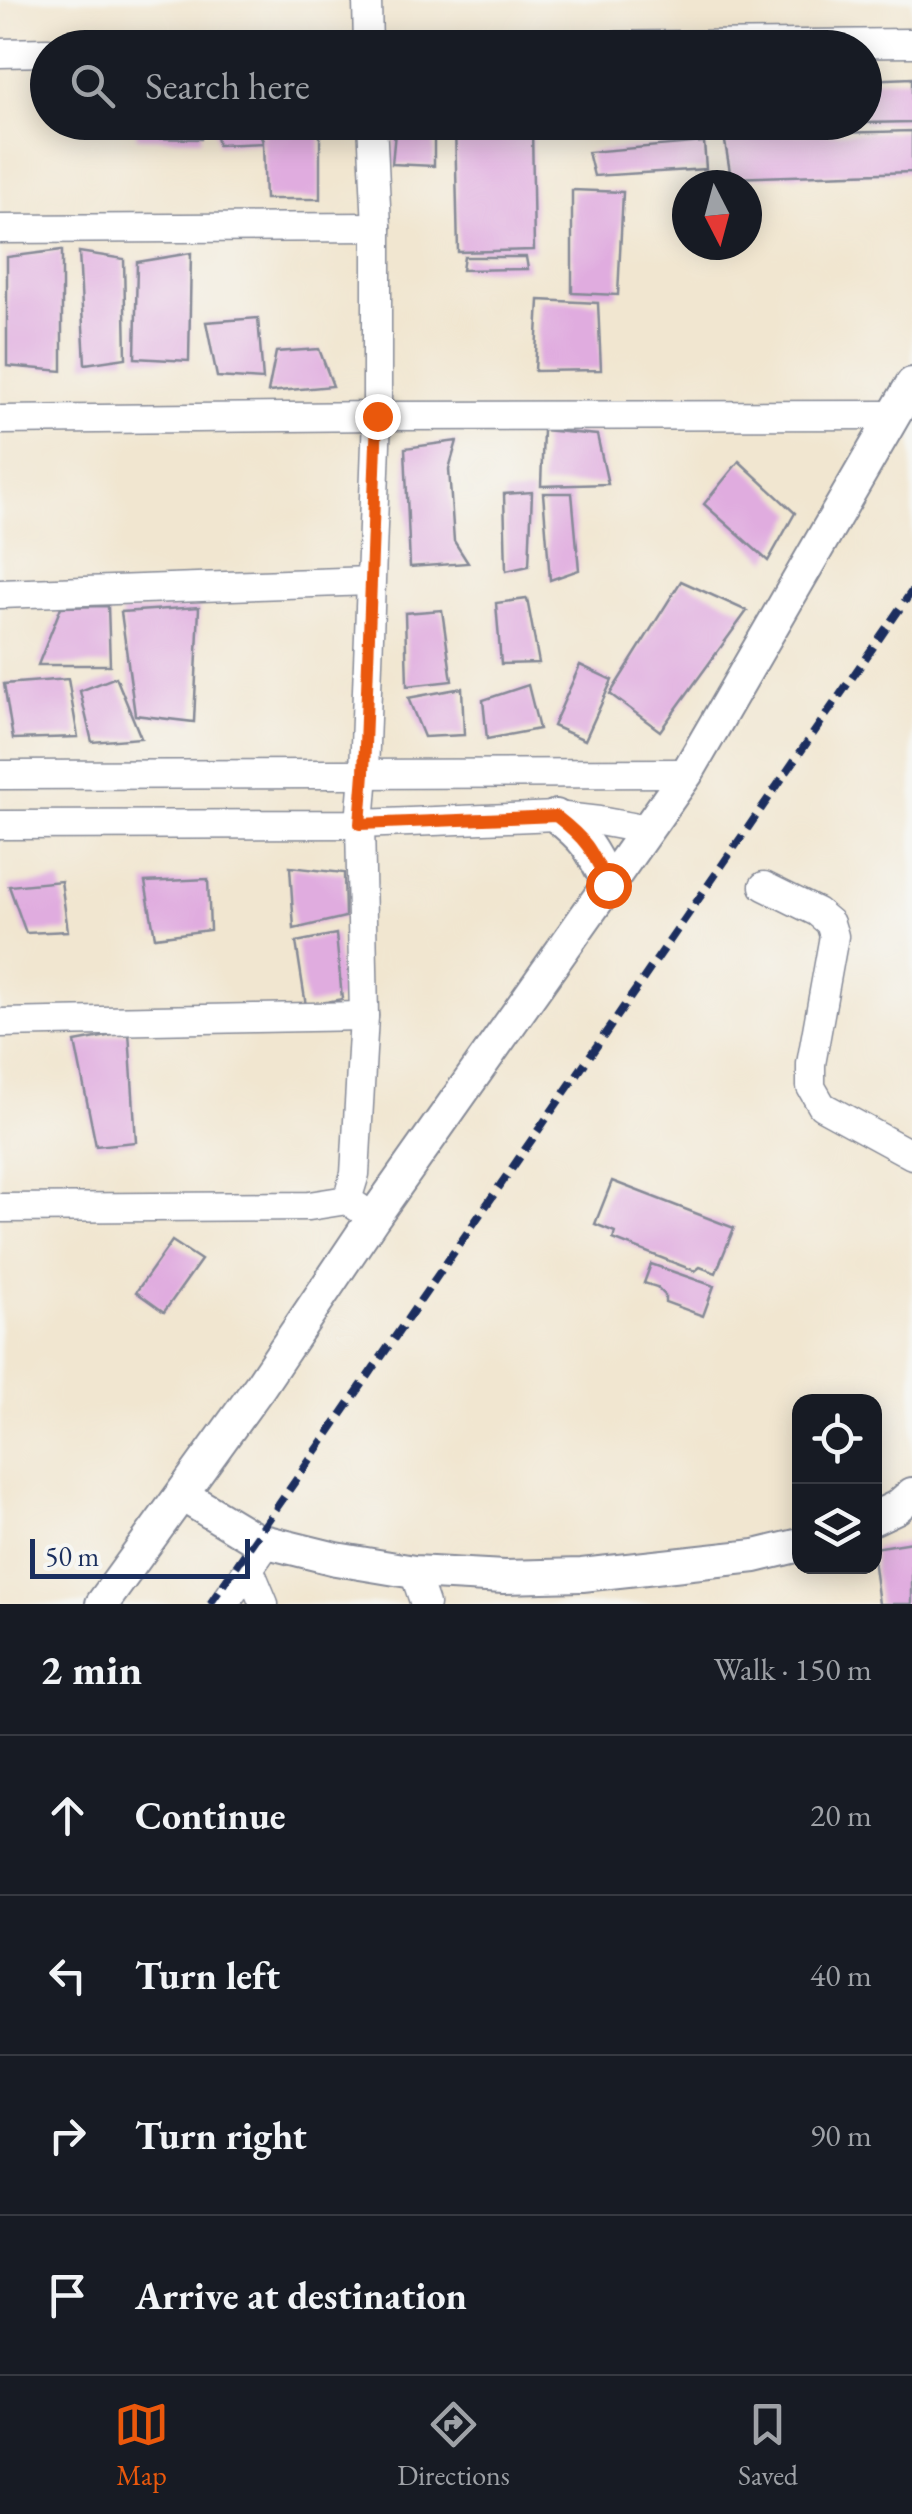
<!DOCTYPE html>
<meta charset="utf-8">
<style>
body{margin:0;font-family:"EB Garamond",serif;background:#20242c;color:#f1f3f6}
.controls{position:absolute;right:30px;bottom:30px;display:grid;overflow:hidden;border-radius:20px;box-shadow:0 5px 25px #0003}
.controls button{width:90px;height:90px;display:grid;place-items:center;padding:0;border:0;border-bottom:2px solid #363941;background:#171b24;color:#f1f3f6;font:50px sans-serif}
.compass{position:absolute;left:672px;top:170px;width:90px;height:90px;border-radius:50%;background:#171b24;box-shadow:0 5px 25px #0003;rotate:174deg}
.scale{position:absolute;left:30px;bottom:25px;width:220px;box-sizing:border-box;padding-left:10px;border:5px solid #1b2f5e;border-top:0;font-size:28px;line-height:35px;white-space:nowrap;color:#1b2f5e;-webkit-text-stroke:8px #f6f6f2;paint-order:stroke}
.stop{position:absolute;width:30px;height:30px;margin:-22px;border:8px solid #ea580c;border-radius:50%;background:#fff}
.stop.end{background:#ea580c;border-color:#fff;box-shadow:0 2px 10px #0008}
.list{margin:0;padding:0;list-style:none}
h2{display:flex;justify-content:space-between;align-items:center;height:130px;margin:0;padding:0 40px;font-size:42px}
h2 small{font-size:32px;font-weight:400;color:#9ea1a6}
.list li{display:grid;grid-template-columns:65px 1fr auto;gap:30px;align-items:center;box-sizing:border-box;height:160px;padding:0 40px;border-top:2px solid #363941}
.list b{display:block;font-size:38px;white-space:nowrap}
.list em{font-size:32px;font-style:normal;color:#9ea1a6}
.icon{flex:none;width:55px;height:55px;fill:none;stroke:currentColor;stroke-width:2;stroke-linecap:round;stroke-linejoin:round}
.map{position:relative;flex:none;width:912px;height:1604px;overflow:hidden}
.search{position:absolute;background:#171b24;box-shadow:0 5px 25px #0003;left:30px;right:30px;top:30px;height:110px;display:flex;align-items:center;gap:25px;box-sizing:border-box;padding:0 35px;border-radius:55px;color:#9ea1a6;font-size:38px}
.sheet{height:770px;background:#171b24}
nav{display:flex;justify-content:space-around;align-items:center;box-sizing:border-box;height:140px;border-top:2px solid #363941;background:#171b24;font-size:28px;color:#9ea1a6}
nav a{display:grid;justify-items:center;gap:5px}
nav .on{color:#ea580c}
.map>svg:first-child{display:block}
</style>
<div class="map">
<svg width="912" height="1604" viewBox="0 0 912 1604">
<rect width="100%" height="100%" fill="#f6f6f2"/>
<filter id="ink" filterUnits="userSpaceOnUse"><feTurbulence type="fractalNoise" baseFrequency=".01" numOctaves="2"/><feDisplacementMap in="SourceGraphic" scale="20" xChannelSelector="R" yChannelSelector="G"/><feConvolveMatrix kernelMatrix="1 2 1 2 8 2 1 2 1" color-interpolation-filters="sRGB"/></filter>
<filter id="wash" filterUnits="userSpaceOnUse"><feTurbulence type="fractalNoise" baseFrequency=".0048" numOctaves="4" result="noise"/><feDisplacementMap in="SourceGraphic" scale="40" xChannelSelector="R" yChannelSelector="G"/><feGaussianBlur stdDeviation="2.25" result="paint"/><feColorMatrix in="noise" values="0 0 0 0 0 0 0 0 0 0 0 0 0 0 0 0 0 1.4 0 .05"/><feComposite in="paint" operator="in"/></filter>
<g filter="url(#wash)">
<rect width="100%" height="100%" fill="#f1e6d0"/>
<g id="blocks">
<g fill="#e0acdf">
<polygon points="912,78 912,122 864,123 864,80"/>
<polygon points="134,122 202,122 201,139 137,138"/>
<polygon points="212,122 257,122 263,143 263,122 320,122 320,199 265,199 263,143 218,145"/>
<polygon points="396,122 434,122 434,166 392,164"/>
<polygon points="455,125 532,126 534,250 458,252"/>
<polygon points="912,131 912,172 731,178 724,136"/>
<polygon points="704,142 706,169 594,176 588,152"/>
<polygon points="572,190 623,192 618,295 572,293"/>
<polygon points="62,250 62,371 7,366 7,257"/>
<polygon points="79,252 124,259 126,358 85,364"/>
<polygon points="191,253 189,361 135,358 137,262"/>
<polygon points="464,257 526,257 528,269 462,270"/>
<polygon points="539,300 598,303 601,370 535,371"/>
<polygon points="258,318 263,380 217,377 206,322"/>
<polygon points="319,349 333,386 268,392 276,352"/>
<polygon points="543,430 597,435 608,484 541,486"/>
<polygon points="457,441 449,469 454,541 468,563 410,567 405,448"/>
<polygon points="739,461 795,513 768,561 704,504"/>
<polygon points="532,492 529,566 506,571 504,494"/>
<polygon points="543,493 572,493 579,570 550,580"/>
<polygon points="681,581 747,611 660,731 610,694"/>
<polygon points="527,599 539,663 501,664 496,603"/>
<polygon points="108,606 110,665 38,665 61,607"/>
<polygon points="199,607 194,722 135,715 121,612"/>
<polygon points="442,610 452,681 407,686 405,613"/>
<polygon points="580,665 612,680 585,740 553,726"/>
<polygon points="116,677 141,738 92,742 80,691"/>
<polygon points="68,679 78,737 13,739 4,684"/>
<polygon points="528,685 539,729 487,739 483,700"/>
<polygon points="462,688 464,735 424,737 408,698"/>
<polygon points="290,867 344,873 345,917 294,929"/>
<polygon points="208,879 210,930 155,937 145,882"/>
<polygon points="61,881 68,931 26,933 9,886"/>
<polygon points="336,934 342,999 306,1006 296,942"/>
<polygon points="129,1032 136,1142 96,1146 75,1042"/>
<polygon points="612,1181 734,1228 716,1273 700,1267 695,1271 613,1239 615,1232 595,1224"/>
<polygon points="172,1241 201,1260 164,1312 136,1292"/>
<polygon points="651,1264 714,1286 703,1316 665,1302 665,1295 657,1287 644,1283"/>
<polygon points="912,1542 912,1604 879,1604 874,1566 874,1548"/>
</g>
</g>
</g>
<g filter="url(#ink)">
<use href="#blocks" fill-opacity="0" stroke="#868a97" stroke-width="2.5"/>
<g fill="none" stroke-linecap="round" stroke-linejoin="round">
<defs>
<g id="minor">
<polyline points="367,0 368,48"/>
<polyline points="375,48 912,43"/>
<polyline points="0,53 48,52"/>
<polyline points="0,229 377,227"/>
<polyline points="0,420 377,416 894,415"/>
<polyline points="0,594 370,581"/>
<polyline points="0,775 687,773"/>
<polyline points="0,825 360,824 556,816 599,821 648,830"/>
<polyline points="764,886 817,912 830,923 834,936 811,1064 811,1087 822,1106 912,1155"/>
<polyline points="0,1023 364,1016"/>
<polyline points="347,1200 355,1174 364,1016 360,824 364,773 377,416 377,227 372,122"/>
<polyline points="0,1208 309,1206 347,1200 359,1208"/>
<polyline points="249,1568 264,1604"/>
<polyline points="414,1572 425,1604"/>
<polyline points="224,1604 267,1543"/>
</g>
<g id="tertiary">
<path d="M556 816C588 841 591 849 609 885"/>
<polyline points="182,1495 255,1539 336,1559 414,1572 504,1577 582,1575 755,1556 800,1545"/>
<polyline points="874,1518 897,1507 912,1494"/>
<polyline points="102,1604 260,1386 373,1218 687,773 912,384"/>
</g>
</defs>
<use href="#minor" stroke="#868a97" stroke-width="31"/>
<use href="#tertiary" stroke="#868a97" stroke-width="36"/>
<use href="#minor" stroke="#fff" stroke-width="28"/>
<use href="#tertiary" stroke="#fff" stroke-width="32"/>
<polyline stroke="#1b2f5e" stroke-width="8" stroke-dasharray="15 8" stroke-linecap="butt" points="210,1604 912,591"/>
</g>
</g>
<g fill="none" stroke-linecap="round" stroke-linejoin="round" filter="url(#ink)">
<path stroke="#ea580c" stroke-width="12" d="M377 416 364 773 360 824 556 816C588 841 591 849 608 885"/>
</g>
</svg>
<div class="controls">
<button><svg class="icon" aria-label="locate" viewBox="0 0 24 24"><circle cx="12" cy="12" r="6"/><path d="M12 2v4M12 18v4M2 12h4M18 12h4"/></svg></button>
<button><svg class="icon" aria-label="layers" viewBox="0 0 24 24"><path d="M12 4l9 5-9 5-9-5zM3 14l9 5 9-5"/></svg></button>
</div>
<svg class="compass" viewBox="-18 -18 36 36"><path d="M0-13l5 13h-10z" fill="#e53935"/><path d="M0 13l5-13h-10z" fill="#9ea1a6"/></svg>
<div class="scale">50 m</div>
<div class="stop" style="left:608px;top:885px"></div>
<div class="stop end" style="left:377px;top:416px"></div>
<div class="search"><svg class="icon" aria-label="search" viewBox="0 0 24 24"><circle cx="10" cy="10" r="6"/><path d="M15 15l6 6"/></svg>Search here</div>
</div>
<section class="sheet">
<h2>2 min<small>Walk · 150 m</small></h2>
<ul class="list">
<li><svg class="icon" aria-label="ahead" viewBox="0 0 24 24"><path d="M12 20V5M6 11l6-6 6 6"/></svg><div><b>Continue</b></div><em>20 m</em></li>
<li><svg class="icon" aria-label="left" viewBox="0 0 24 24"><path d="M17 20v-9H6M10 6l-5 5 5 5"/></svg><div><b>Turn left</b></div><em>40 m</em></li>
<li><svg class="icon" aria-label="right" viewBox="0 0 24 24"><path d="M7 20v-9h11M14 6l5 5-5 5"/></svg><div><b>Turn right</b></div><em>90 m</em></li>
<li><svg class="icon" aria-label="arrive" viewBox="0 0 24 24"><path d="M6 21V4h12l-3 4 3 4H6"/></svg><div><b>Arrive at destination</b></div></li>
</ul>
</section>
<nav>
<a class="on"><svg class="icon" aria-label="map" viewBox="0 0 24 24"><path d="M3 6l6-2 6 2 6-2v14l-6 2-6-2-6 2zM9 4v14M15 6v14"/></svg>Map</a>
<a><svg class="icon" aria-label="directions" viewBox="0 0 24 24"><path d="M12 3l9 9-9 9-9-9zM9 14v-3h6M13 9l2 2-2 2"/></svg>Directions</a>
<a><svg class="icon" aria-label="saved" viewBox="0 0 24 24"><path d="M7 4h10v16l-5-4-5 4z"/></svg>Saved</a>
</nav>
